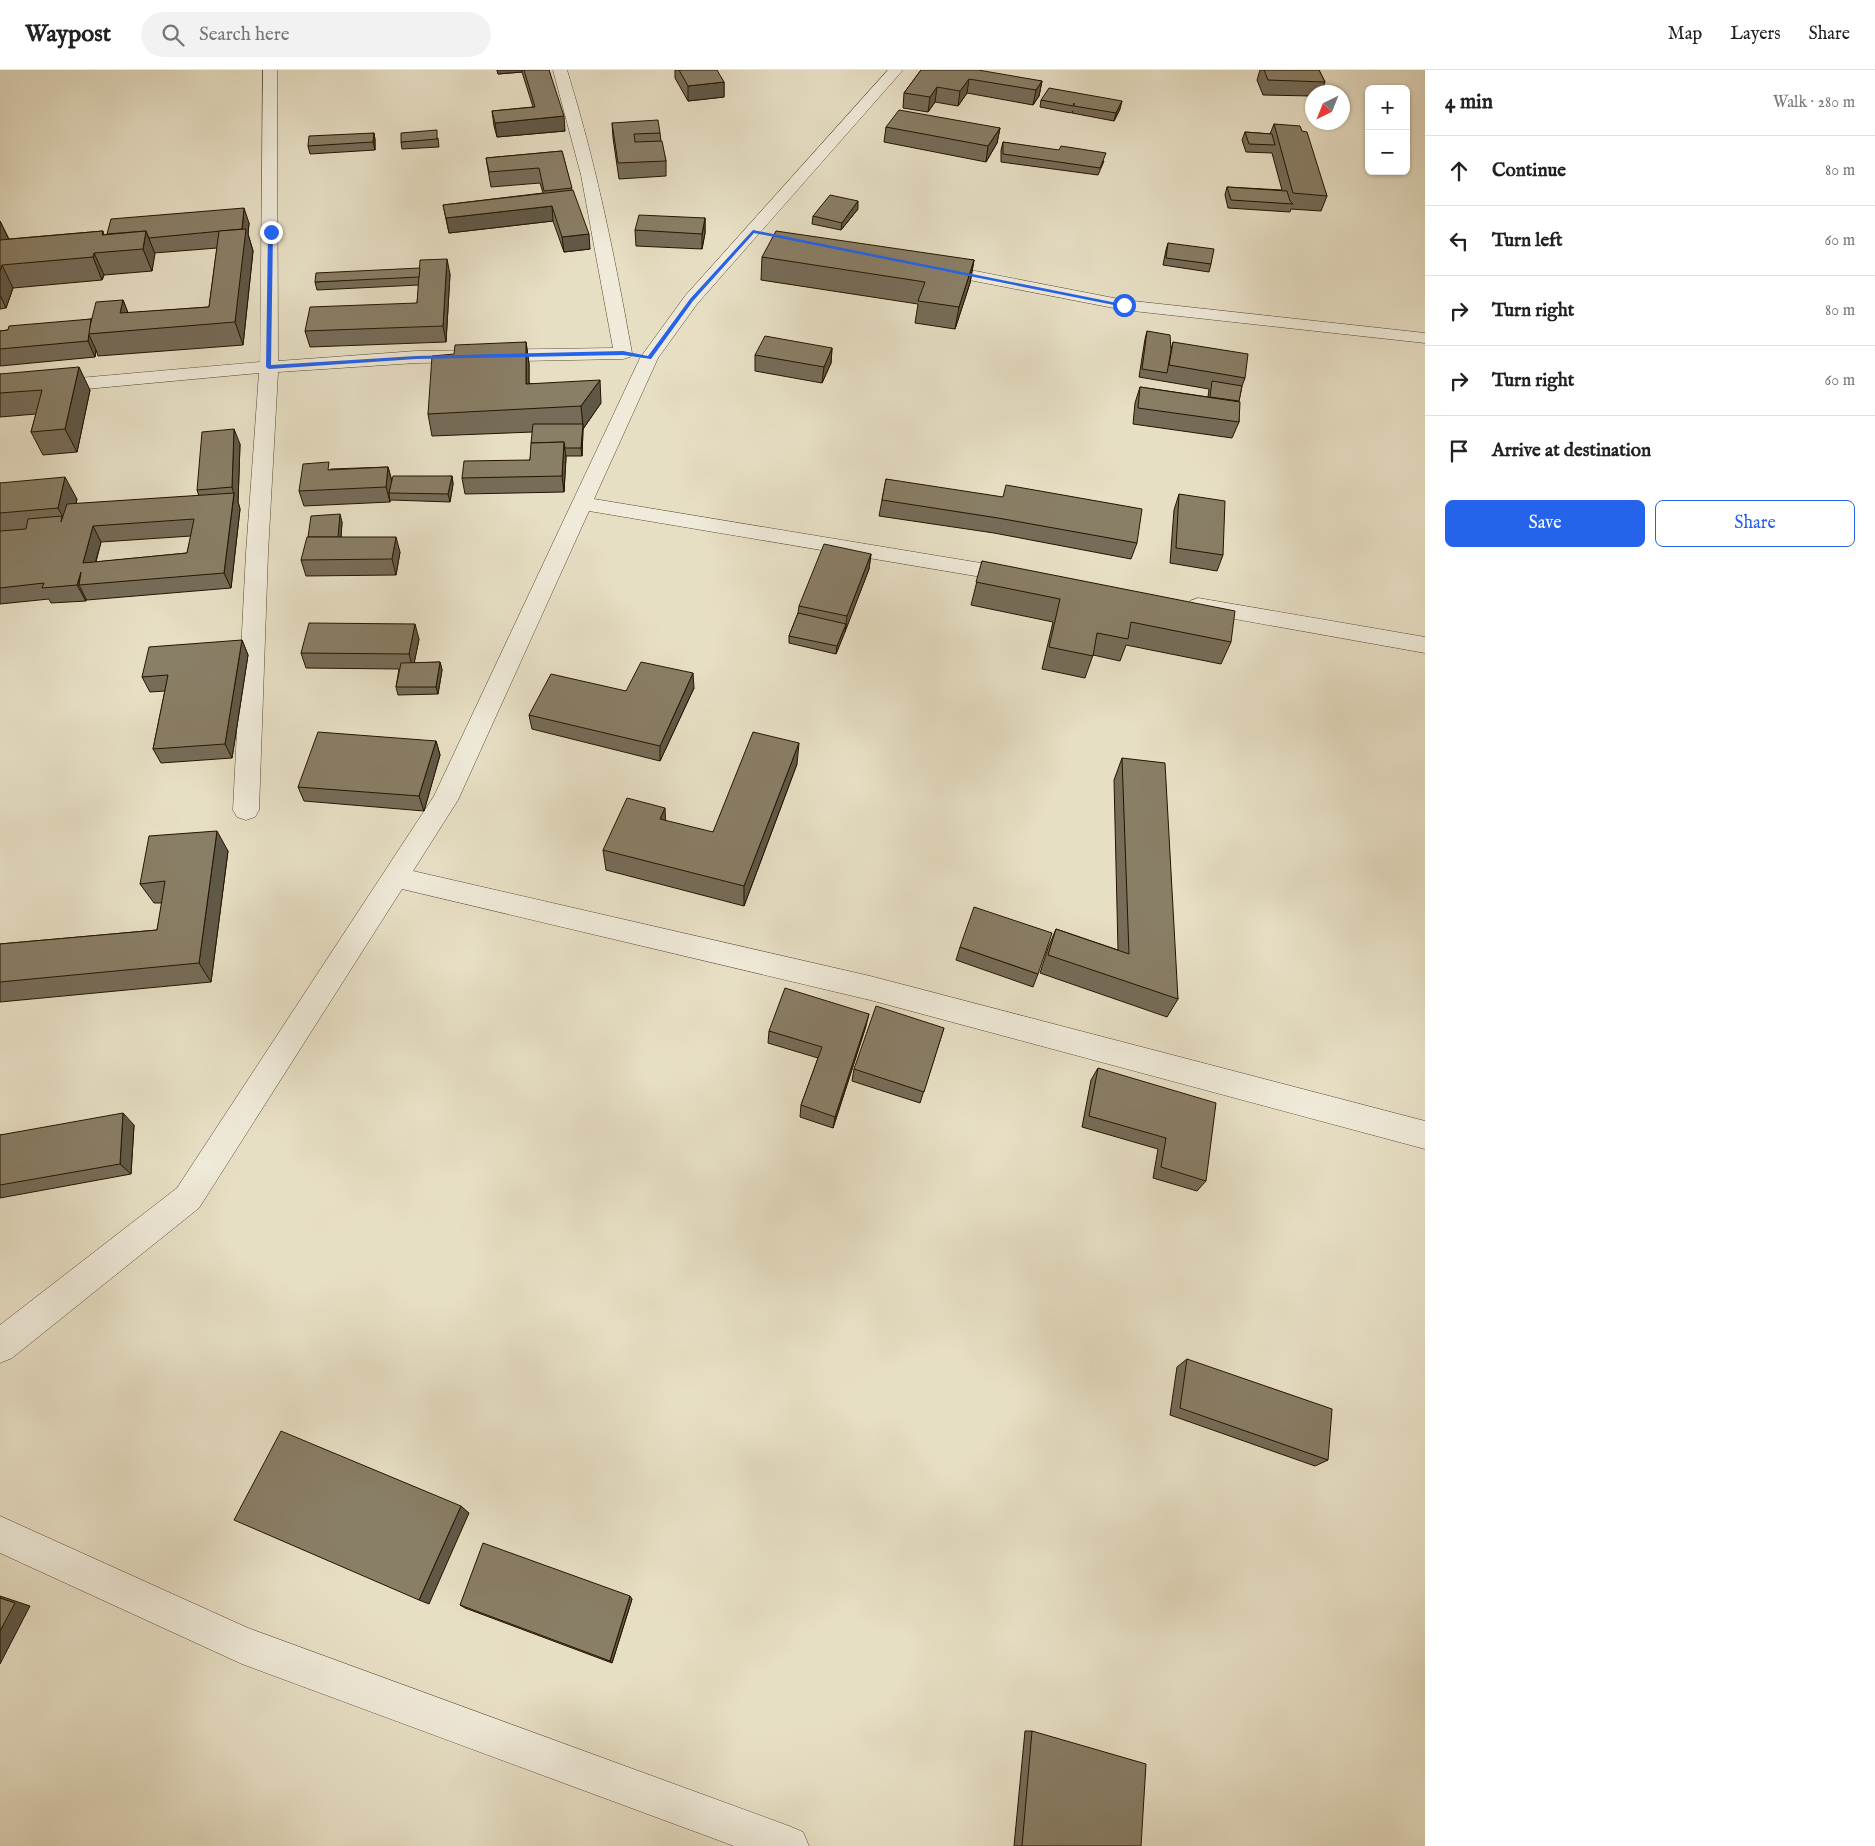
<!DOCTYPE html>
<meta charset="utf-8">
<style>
body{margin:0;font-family:"IM FELL English",serif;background:#f2f2f2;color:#222}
.controls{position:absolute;right:15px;top:15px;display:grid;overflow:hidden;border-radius:8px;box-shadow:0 1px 4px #0004}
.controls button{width:45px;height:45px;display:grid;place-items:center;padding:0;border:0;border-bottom:1px solid #e0e0e0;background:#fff;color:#222;font:25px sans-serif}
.compass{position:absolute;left:1305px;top:15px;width:45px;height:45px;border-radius:50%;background:#fff;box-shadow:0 1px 4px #0004;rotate:223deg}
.stop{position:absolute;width:15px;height:15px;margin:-11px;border:4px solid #2563eb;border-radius:50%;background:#fff}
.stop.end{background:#2563eb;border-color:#fff;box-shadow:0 1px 5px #0008}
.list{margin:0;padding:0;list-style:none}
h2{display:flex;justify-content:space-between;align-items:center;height:65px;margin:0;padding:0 20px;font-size:21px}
h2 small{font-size:16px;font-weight:400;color:#767676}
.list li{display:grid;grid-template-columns:32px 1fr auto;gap:15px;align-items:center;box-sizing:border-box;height:70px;padding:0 20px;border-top:1px solid #e0e0e0}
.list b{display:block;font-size:19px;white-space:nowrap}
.list em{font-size:16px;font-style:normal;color:#767676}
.actions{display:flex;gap:10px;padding:15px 20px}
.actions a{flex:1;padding:11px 0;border:1px solid #2563eb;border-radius:8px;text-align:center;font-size:18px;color:#2563eb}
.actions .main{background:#2563eb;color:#fff}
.icon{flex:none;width:28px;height:28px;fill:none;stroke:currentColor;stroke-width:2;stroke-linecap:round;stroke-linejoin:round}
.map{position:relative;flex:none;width:1425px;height:1776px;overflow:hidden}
header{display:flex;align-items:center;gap:30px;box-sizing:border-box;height:70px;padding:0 25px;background:#fff;border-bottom:1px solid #e0e0e0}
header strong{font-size:24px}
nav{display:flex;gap:28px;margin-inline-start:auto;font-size:18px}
.search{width:350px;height:45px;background:#f2f2f2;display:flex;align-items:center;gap:12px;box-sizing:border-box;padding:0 18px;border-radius:28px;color:#767676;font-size:19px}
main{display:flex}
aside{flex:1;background:#fff}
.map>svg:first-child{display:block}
</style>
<header>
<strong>Waypost</strong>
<div class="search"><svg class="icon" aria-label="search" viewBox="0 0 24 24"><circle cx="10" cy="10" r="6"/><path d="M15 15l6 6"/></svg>Search here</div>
<nav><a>Map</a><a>Layers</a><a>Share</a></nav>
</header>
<main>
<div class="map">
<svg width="1425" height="1776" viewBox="0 0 1425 1776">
<rect width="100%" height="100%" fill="#e7dfc4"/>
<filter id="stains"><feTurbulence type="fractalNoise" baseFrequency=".004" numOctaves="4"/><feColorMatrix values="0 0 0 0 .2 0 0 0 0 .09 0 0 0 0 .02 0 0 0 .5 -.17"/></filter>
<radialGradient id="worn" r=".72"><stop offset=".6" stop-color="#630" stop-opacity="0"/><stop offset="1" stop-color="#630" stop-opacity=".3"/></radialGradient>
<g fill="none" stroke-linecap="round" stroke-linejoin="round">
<defs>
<g id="street">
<path d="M263 0H277L278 291 416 281 613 278 581 105 553 0H567C596 93 615 188 632 283L630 287 623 289 416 293 278 302 268 483 259 740 255 747 246 750 237 747 233 740 246 483 259 303 0 327V315L260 292Z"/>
<polygon points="888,0 903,0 697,234 658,288 594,429 1017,499 1025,501 1028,506 1025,511 1017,513 589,441 458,730 413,801 870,906 1425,1051 1425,1079 870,930 402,819 199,1138 12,1288 0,1293 0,1255 177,1118 434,726 640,288 685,226"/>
<polygon points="934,193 1124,230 1425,263 1425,273 1124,240 928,202 925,198 928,194"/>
<polygon points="1198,528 1425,567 1425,583 1190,541 1187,536 1190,531"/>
<polygon points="0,1446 248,1558 789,1756 803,1762 809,1776 734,1776 242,1594 0,1483"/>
</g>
</defs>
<use href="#street" stroke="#554731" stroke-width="1"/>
<use href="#street" fill="#efead9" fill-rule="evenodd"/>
</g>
<g fill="#766c58" stroke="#241400" fill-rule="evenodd">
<polygon points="497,0 549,0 565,61 497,67 494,56 492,41 533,37 522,2 498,4"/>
<polygon points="675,0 679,0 724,12 724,27 688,31 675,8"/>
<polygon points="921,0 1042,11 1039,26 1033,35 967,23 958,36 935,32 928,42 903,38 904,23"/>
<polygon points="1260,0 1319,0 1325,12 1321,22 1312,22 1312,26 1263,25 1257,10"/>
<polygon points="1041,30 1120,39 1114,51 1072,43 1073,41 1071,43 1040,37"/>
<polygon points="612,53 660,63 661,71 666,91 666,106 619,109 613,68"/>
<polygon points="1274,54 1302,61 1327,126 1321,141 1291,139 1290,142 1228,138 1225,125 1227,117 1282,120 1272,83 1246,82 1242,70 1245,62 1270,64"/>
<polygon points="886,57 1000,58 997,73 986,92 884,72"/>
<polygon points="374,63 375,70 375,80 310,84 308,76"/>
<polygon points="438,68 439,77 402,79 401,72"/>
<polygon points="1003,72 1104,91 1098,105 1001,92 1001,80"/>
<polygon points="562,81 572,120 590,179 564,182 553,151 449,163 443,135 543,123 540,113 491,117 486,88"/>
<polygon points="858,139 841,160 812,154 813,146"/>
<polygon points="705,148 705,163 702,179 636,176 635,160"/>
<polygon points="0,151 9,169 103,161 104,165 249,153 248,164 253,181 243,275 98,286 96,280 95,287 0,296 0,261 91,249 123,230 128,243 209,237 217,178 154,183 152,201 104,205 102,210 13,218 6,238 0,239"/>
<polygon points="1168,173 1211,194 1209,202 1163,195 1166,180"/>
<polygon points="762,187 974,190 970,213 955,259 915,253 918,234 761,210"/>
<polygon points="450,204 446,272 310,277 305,261 417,233 419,215 317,220 315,212"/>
<polygon points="1147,261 1171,280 1173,272 1245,308 1242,316 1239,331 1239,352 1232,368 1133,354 1135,333 1140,317 1208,327 1209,319 1139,307 1145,269"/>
<polygon points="526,272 529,294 529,313 601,333 583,359 582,386 566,386 564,422 465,424 462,408 530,390 533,362 432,366 428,344 454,284"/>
<polygon points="832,278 831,293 822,313 755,301 755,285"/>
<polygon points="0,304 90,320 77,382 43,385 31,362 36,344 0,347"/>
<path d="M240 374 238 432 240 439 231 518 87 530 86 529V531L51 533 49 529 0 534V413L77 429 76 434 199 426 197 420ZM191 466 187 483 96 492 101 472Z"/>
<polygon points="388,397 392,411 452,406 453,414 450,432 391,430 390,432 304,436 299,421 331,399"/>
<polygon points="886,409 1137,473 1131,489 994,463 879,446 882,430"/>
<polygon points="1179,424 1223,485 1217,501 1170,493 1174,440"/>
<polygon points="342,452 341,467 400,482 396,505 306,506 301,490"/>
<polygon points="871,484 869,499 836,584 789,573 789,566 798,543 799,536"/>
<polygon points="982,491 1231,572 1221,594 1126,575 1120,591 1093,585 1085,608 1042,599 1053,552 971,535"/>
<polygon points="419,569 414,593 440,592 442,600 438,624 398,625 396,617 399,599 306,598 301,583"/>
<polygon points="242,570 248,585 232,688 161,693 153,679 165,621 150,622 142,607"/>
<polygon points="694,618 660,691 532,659 529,645 626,621"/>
<polygon points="436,671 440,685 424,741 304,731 298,717"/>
<polygon points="1122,688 1178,929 1167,947 1040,903 1048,878 1056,859 1118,880 1114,710"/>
<polygon points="797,694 744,836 606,800 603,780 713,762"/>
<polygon points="228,781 211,912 0,932 0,874 157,860 162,833 154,833 140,814"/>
<polygon points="960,877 1038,904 1033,917 956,890"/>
<polygon points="866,956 833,1058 800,1047 801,1035 818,988 768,973 769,961"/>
<polygon points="944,958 920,1033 852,1011 854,999"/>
<polygon points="1098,998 1206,1111 1197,1121 1153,1108 1158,1079 1082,1057 1091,1010"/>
<polygon points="134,1055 131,1104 0,1128 0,1065"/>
<polygon points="1187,1289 1328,1390 1315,1396 1170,1345 1177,1297"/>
<polygon points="632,1529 612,1593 465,1538 460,1535"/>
<polygon points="1025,1661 1032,1661 1141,1776 1014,1776"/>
</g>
<g fill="#605847" stroke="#241400">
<polygon points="497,0 522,0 522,2 498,4"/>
<polygon points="969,9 967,23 958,36 960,21"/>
<polygon points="1042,11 1039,26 1033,35 1036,20"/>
<polygon points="724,12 724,27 688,31 688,16"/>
<polygon points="937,17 935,32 928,42 930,27"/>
<polygon points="1122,31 1120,39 1114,51 1116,43"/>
<polygon points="564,46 565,61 497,67 495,53"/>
<polygon points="1000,58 997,73 986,92 988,76"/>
<polygon points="374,63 375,70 375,80 373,72"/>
<polygon points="858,131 858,139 841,160 842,153"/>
<polygon points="552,136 553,151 449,163 446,148"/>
<polygon points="244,138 249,153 248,164 253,181 243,275 235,252"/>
<polygon points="705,148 705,163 702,179 702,164"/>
<polygon points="0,151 9,170 0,187"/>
<polygon points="146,161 155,184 152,201 143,179"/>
<polygon points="589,164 590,179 564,182 562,167"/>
<polygon points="94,183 104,205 102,210 93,187"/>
<polygon points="447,189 450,204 446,272 443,256"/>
<polygon points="974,190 970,213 955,259 959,237"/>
<polygon points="2,195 13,218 6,238 0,225 0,201"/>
<polygon points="123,230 132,253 120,243"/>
<polygon points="89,265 96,280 95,287 88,271"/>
<polygon points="526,272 529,294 529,336 526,314"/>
<polygon points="832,278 831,293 822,313 824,297"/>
<polygon points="79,297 90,320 77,382 65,359"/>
<polygon points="600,310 601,333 583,359 582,386 581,378 583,356 581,336"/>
<polygon points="234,359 240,374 238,432 240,439 231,518 224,503 234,424 232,417"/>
<polygon points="564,372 566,388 564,422 562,406"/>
<polygon points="388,397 392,412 389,423 390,432 386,417"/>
<polygon points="452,406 453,414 450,432 448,424"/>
<polygon points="65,407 77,429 70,460 58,438"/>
<polygon points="340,444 342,452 340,481 337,473"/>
<polygon points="93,456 101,472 91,508 83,493"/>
<polygon points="396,467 400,482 396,505 392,489"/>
<polygon points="871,484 869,499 845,562 847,546"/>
<polygon points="81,502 79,515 86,529 86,531 77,515"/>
<polygon points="415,554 419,569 413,599 409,584"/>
<polygon points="846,554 845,562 836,584 837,576"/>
<polygon points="242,570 248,585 232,688 225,674"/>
<polygon points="440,592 442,600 438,624 436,617"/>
<polygon points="693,603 694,618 660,691 660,676"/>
<polygon points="436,671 440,685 424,741 419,726"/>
<polygon points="799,673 797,694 744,836 744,816"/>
<polygon points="665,738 666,758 660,749"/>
<polygon points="217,761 228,781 211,912 199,893"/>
<polygon points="869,944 866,956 833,1058 835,1047"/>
<polygon points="123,1043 134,1055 131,1104 120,1094"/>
<polygon points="461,1436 469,1443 429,1534 419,1530"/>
<polygon points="0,1526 30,1536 0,1594"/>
<polygon points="630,1526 632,1529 612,1593 610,1591"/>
</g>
<g fill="#897e66" stroke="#241400" fill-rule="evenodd">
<polygon points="524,0 549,0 564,46 495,53 492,41 535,37"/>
<polygon points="679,0 717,0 724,12 688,16"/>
<polygon points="921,0 978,0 1042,11 1036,20 969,9 960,21 937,17 930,27 904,23"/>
<polygon points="1264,0 1319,0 1325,12 1268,10"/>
<polygon points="1049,18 1122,31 1116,43 1074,36 1074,33 1073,36 1041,30"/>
<polygon points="899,40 1000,58 988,76 886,57"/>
<polygon points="658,50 660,63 634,64 635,72 662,71 666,91 618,93 612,53"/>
<polygon points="1274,54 1300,56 1302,61 1307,62 1327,126 1293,123"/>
<polygon points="437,60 437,69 401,72 401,63"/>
<polygon points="1245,62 1272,64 1275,75 1249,74"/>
<polygon points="374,63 373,72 308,76 309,66"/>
<polygon points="1003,72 1059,80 1061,76 1106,83 1100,98 1003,84"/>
<polygon points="562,81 572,118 544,121 539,98 489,102 486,88"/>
<polygon points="1227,117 1287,121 1290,131 1293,134 1231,130"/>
<polygon points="573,120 589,164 562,167 552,136 446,148 443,135"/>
<polygon points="830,125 858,131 842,153 813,146"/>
<polygon points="244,138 242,159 149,168 146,161 107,164 111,149"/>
<polygon points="639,145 705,148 702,164 635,160"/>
<polygon points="246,159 235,252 88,264 96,232 123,230 120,243 209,237 219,161"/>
<polygon points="103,161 102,165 146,161 143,179 94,183 93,187 2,195 0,201 0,170"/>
<polygon points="776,161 974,190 959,237 918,231 925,212 762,187"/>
<polygon points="1168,173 1214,179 1211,194 1166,188"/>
<polygon points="447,189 443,256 305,261 310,237 417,233 420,190"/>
<polygon points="420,198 419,207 315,212 316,203"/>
<polygon points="91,249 88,271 0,279 0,261 8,260 9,256"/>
<polygon points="1147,261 1170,265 1171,280 1167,303 1142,299"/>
<polygon points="765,266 832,278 824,297 755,285"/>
<polygon points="526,272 526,314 600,310 581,336 428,344 432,286 454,284 455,275"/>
<polygon points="1173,272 1248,284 1245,308 1169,295"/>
<polygon points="79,297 65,359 31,362 42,320 0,323 0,304"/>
<polygon points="1212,311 1242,316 1239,331 1210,327"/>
<polygon points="1140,317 1240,332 1239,352 1138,338"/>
<polygon points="533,354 583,354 581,378 565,378 564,372 531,373"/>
<polygon points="234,359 232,417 197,420 202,362"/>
<polygon points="564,372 562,406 462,408 464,391 530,390 531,373"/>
<polygon points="329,392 328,400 388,397 386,417 299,421 303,394"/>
<polygon points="393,406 452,406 448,424 389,423"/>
<polygon points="65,407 58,438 0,443 0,413"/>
<polygon points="886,409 1003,427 1006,415 1142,439 1137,473 998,448 882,430"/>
<path d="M234 423 224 503 79 515 81 502 77 515 42 518 44 513 0 518V461L26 459 28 449 62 446 61 452 67 434ZM194 449 187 483 83 493 93 456Z"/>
<polygon points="1179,424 1225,431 1223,485 1176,478"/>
<polygon points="340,444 338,467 308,467 311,446"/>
<polygon points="307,467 396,467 392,489 301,490"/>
<polygon points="824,474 871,484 847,546 799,536"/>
<polygon points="982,491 1235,541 1231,572 1131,552 1128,569 1097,563 1093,586 1049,577 1060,529 976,512"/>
<polygon points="798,543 846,554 837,576 789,566"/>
<polygon points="309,553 415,554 409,584 301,583"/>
<polygon points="242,570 225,674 153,679 168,605 142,607 149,577"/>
<polygon points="440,592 436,617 396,617 401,593"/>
<polygon points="641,592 693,603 660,676 529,645 551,604 626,621"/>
<polygon points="318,662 436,671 419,726 298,717"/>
<polygon points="753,662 799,673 744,816 603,780 627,728 665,738 660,749 713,762"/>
<polygon points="1122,688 1165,693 1178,929 1048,885 1056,859 1129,884"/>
<polygon points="217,761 199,893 0,912 0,874 157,860 165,811 140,814 149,766"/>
<polygon points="974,837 1052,863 1038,904 960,877"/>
<polygon points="785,918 869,944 835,1047 801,1035 822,977 769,961"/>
<polygon points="876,936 944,958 924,1022 854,999"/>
<polygon points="1098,998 1216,1033 1206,1111 1161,1097 1166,1068 1089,1046"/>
<polygon points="123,1043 120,1094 0,1115 0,1065"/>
<polygon points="1187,1289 1332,1339 1328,1390 1180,1338"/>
<polygon points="281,1361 461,1436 419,1530 234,1450"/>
<polygon points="483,1473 630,1526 610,1591 460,1535"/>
<polygon points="0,1528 15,1533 0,1561"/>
<polygon points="1032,1661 1146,1694 1141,1776 1022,1776"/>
</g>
<polygon fill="#2563eb" points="271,160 273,162 271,295 416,286 623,281 648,286 690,229 753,160 1127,235 1124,237 754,163 693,231 651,289 623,285 416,289 269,299 266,297 268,162"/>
<rect width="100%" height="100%" filter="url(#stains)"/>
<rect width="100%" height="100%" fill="url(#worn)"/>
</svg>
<div class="controls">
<button>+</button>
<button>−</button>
</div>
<svg class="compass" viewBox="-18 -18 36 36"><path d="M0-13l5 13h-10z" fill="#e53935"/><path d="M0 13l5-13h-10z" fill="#767676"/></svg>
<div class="stop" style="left:1124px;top:235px"></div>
<div class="stop end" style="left:271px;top:162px"></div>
</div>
<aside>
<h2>4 min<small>Walk · 280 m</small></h2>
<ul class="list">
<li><svg class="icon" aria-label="ahead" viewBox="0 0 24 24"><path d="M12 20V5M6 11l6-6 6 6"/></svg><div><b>Continue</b></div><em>80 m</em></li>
<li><svg class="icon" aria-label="left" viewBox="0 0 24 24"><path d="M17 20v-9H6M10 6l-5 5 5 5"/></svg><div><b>Turn left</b></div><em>60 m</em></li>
<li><svg class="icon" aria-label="right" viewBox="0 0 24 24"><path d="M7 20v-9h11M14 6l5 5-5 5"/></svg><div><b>Turn right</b></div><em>80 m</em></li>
<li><svg class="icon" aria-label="right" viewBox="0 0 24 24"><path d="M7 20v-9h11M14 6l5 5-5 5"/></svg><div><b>Turn right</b></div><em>60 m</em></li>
<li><svg class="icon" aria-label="arrive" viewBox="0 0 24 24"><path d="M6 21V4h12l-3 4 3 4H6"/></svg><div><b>Arrive at destination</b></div></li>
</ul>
<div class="actions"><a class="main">Save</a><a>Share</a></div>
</aside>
</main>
